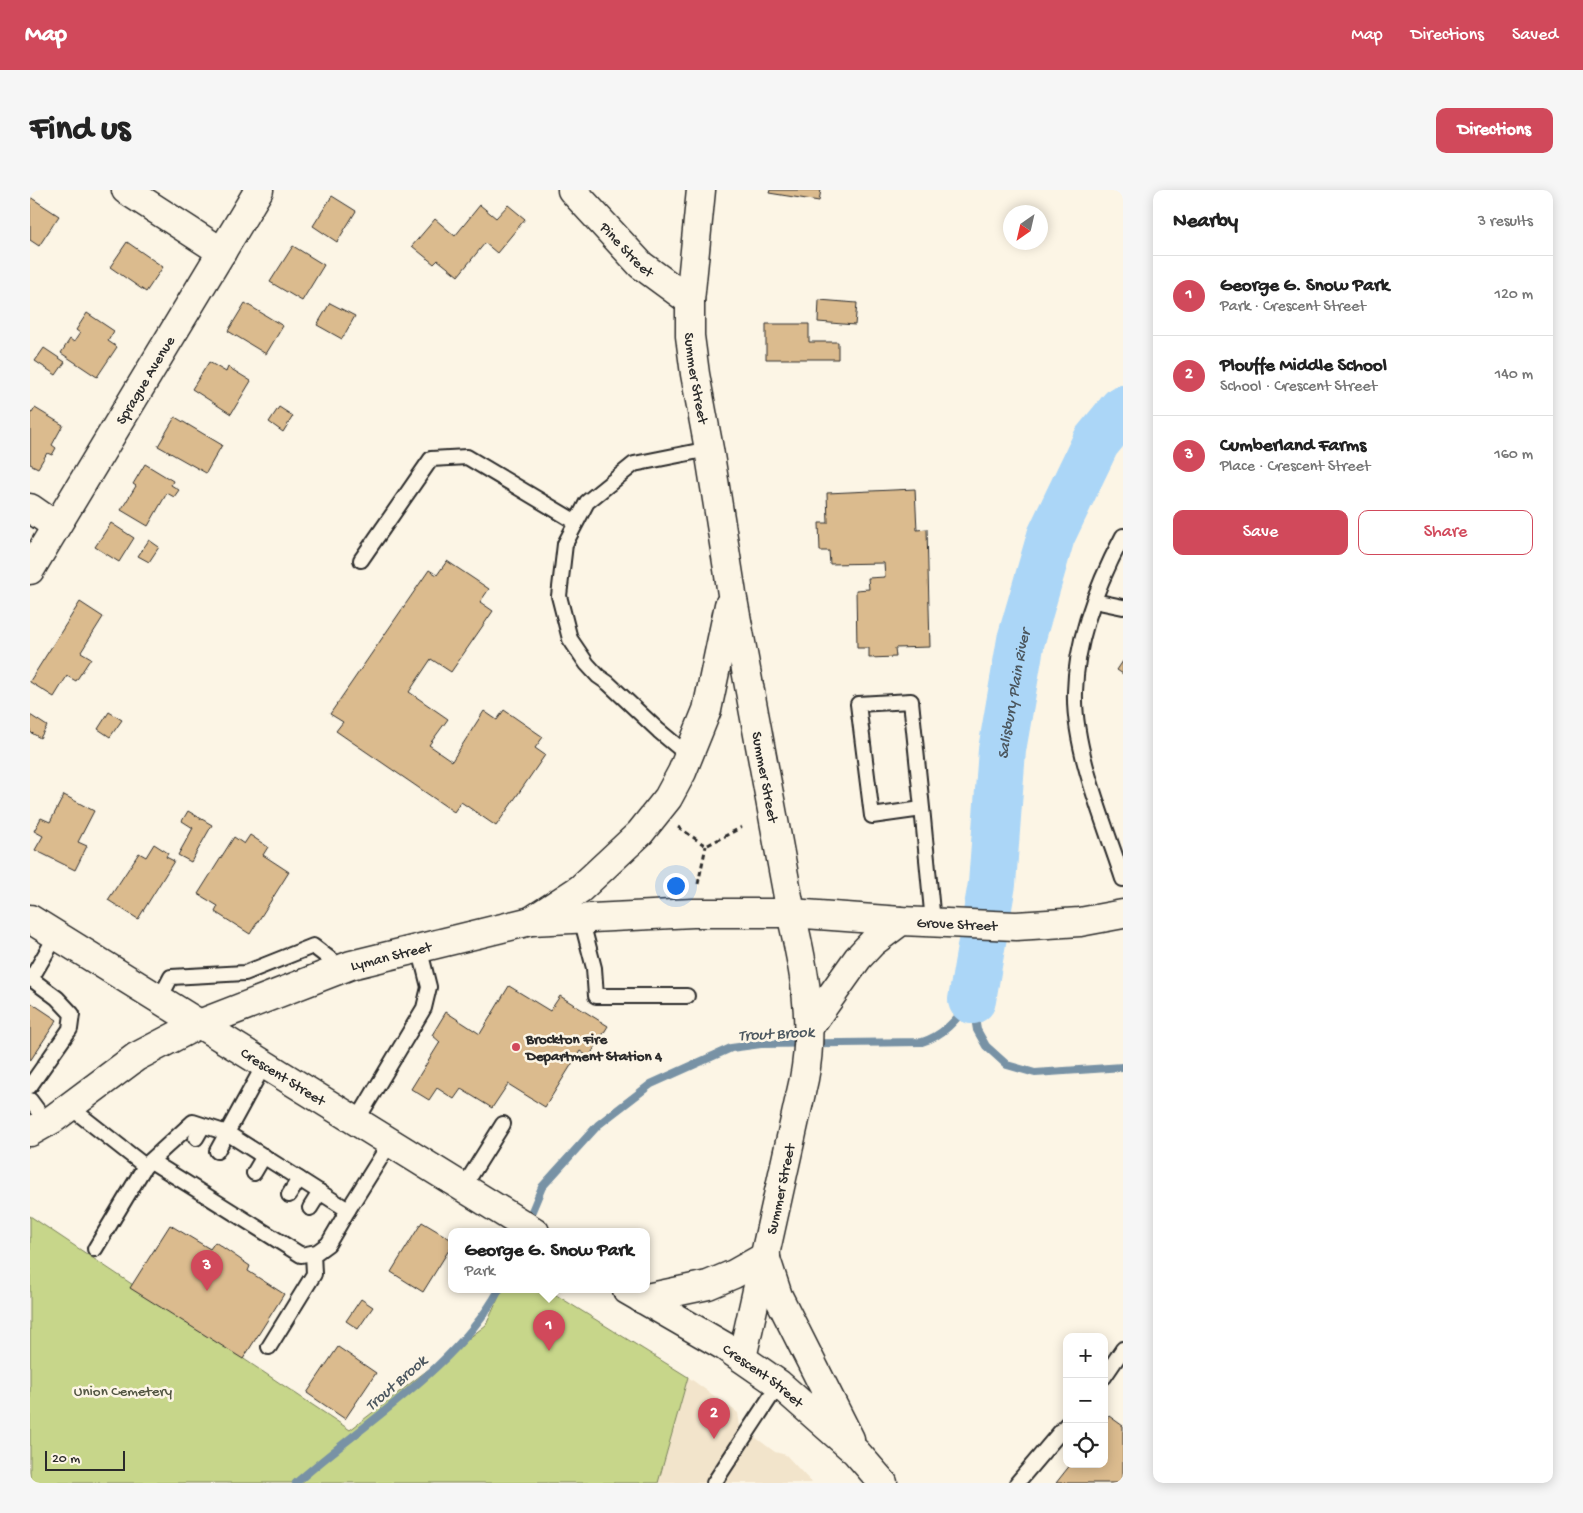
<!DOCTYPE html>
<meta charset="utf-8">
<style>
body{margin:0;font-family:"Gochi Hand",sans-serif;background:#f6f6f6;color:#222}
.controls{position:absolute;right:15px;bottom:15px;display:grid;overflow:hidden;border-radius:10px;box-shadow:0 2px 12px #0003}
.controls button{width:45px;height:45px;display:grid;place-items:center;padding:0;border:0;border-bottom:1px solid #e0e0e0;background:#fff;color:#222;font:25px sans-serif}
.compass{position:absolute;left:973px;top:15px;width:45px;height:45px;border-radius:50%;background:#fff;box-shadow:0 2px 12px #0003;rotate:214deg}
.scale{position:absolute;left:15px;bottom:12px;width:80px;box-sizing:border-box;padding-left:5px;border:2px solid #2b2b2b;border-top:0;font-size:14px;line-height:18px;white-space:nowrap;color:#2b2b2b;-webkit-text-stroke:4px #fcf5e5;paint-order:stroke}
.you{position:absolute;left:645px;top:695px;width:18px;height:18px;margin:-12px;border:4px solid #fff;border-radius:50%;background:#1a73e8;box-shadow:0 0 0 8px #1a73e833}
.badge{display:grid;place-items:center;width:32px;height:32px;border-radius:50%;background:#d1495b;color:#fff;font-size:16px;font-weight:700}
.pin{position:absolute;translate:-50% -41px;filter:drop-shadow(0 1px 2px #0008)}
.pin::after{content:'';position:absolute;top:26px;width:18px;height:15px;background:inherit;clip-path:polygon(0 0,100% 0,50% 100%)}
.popup{position:absolute;left:418px;top:1038px;width:202px;height:65px;box-sizing:border-box;display:grid;place-content:center;border-radius:10px;background:#fff;filter:drop-shadow(0 1px 4px #0005);font-size:16px;white-space:nowrap;color:#767676}
.popup b{font-size:19px;color:#222}
.popup::after{content:'';position:absolute;left:50%;top:100%;margin-left:-10px;border:10px solid transparent;border-top-color:#fff}
.list{margin:0;padding:0;list-style:none}
h2{display:flex;justify-content:space-between;align-items:center;height:65px;margin:0;padding:0 20px;font-size:21px}
h2 small{font-size:16px;font-weight:400;color:#767676}
.list li{display:grid;grid-template-columns:32px 1fr auto;gap:15px;align-items:center;box-sizing:border-box;height:80px;padding:0 20px;border-top:1px solid #e0e0e0}
.list b{display:block;font-size:19px;white-space:nowrap}
.list p{margin:0;font-size:16px;white-space:nowrap;color:#767676}
.list em{font-size:16px;font-style:normal;color:#767676}
.actions{display:flex;gap:10px;padding:15px 20px}
.actions a{flex:1;padding:11px 0;border:1px solid #d1495b;border-radius:10px;text-align:center;font-size:18px;color:#d1495b}
.actions .main{background:#d1495b;color:#fff}
.icon{flex:none;width:28px;height:28px;fill:none;stroke:currentColor;stroke-width:2;stroke-linecap:round;stroke-linejoin:round}
.map{position:relative;flex:none;width:1093px;height:1293px;overflow:hidden;border-radius:10px}
header{display:flex;align-items:center;gap:30px;box-sizing:border-box;height:70px;padding:0 25px;background:#d1495b;color:#fff}
header strong{font-size:24px}
nav{display:flex;gap:28px;margin-inline-start:auto;font-size:18px}
.intro{display:flex;align-items:center;justify-content:space-between;box-sizing:border-box;height:120px;padding:0 30px}
h1{margin:0;font-size:35px}
.button{padding:12px 22px;border-radius:10px;background:#d1495b;color:#fff;font-size:18px;font-weight:700}
main{display:flex;gap:30px;padding:0 30px}
aside{flex:1;background:#fff;border-radius:10px;box-shadow:0 2px 12px #0003}
.map>svg:first-child{display:block}
</style>
<header>
<strong>Map</strong>
<nav><a>Map</a><a>Directions</a><a>Saved</a></nav>
</header>
<div class="intro"><h1>Find us</h1><a class="button">Directions</a></div>
<main>
<div class="map">
<svg width="1093" height="1293" viewBox="0 0 1093 1293">
<rect width="100%" height="100%" fill="#fcf5e5"/>
<filter id="ink" filterUnits="userSpaceOnUse"><feTurbulence type="fractalNoise" baseFrequency=".02" numOctaves="2"/><feDisplacementMap in="SourceGraphic" scale="10" xChannelSelector="R" yChannelSelector="G"/><feConvolveMatrix kernelMatrix="1 2 1 2 8 2 1 2 1" color-interpolation-filters="sRGB"/></filter>
<g filter="url(#ink)">
<polygon fill="#f2e4cb" points="658,1187 708,1223 710,1236 745,1262 756,1265 782,1293 628,1293"/>
<polygon fill="#c7d68a" stroke="#79805a" points="0,1026 320,1240 456,1135 472,1100 518,1100 658,1187 628,1293 0,1293"/>
<g fill="none" stroke-linecap="round" stroke-linejoin="round">
<g stroke="#7892a5" stroke-width="8">
<polyline points="942,810 947,840 956,856 977,875 1005,883 1093,877"/>
<path d="M497 1033 512 997 568 935 621 894 701 858 731 854 892 852C915 845 928 827 942 810"/>
<path d="M266 1293C332 1234 426 1178 469 1100"/>
</g>
<path stroke="#abd6f7" stroke-width="48" id="s1" d="M942 810 962 694 972 560 991 450 1021 346 1066 252 1093 219"/>
</g>
<g fill="#dbbb8e" stroke="#2b2b2b">
<polygon points="740,0 791,0 789,11 739,3"/>
<polygon points="302,6 326,21 307,52 283,36"/>
<polygon points="0,7 29,26 9,56 0,50"/>
<polygon points="450,15 466,28 478,15 495,29 467,63 455,53 428,86 408,70 404,74 382,56 405,29 425,46"/>
<polygon points="97,52 133,77 116,102 80,77"/>
<polygon points="263,56 294,75 272,111 240,92"/>
<polygon points="789,110 827,113 825,135 788,132"/>
<polygon points="215,113 253,136 236,164 198,141"/>
<polygon points="300,113 325,126 312,149 287,135"/>
<polygon points="57,123 84,141 78,151 87,157 67,187 31,163 40,149 44,152 50,143 46,140"/>
<polygon points="736,134 779,134 779,152 808,152 808,169 736,169"/>
<polygon points="14,158 35,172 26,185 5,171"/>
<polygon points="179,172 196,182 198,177 221,191 201,224 162,199"/>
<polygon points="249,217 263,226 253,242 239,232"/>
<polygon points="5,218 33,235 22,255 26,258 22,265 17,263 8,278 0,274 0,222 2,223"/>
<polygon points="145,227 192,255 176,283 128,256"/>
<polygon points="115,274 143,291 141,295 149,300 144,307 137,303 118,336 91,320 106,296 103,294"/>
<polygon points="885,299 887,340 897,339 900,457 865,458 866,467 839,468 839,458 827,458 826,400 839,399 838,388 855,387 854,373 800,374 799,361 790,361 789,333 798,333 797,303"/>
<polygon points="81,333 104,348 89,372 65,357"/>
<polygon points="119,350 129,357 119,372 108,366"/>
<polygon points="417,371 459,399 450,412 463,421 421,482 401,469 379,502 418,529 399,555 422,571 454,521 467,530 474,520 513,547 505,558 515,565 466,636 431,612 424,622 306,541 313,532 300,524 399,380 407,385"/>
<polygon points="50,412 73,427 51,462 61,468 46,491 37,486 24,507 0,492 0,491"/>
<polygon points="1093,471 1093,484 1087,480"/>
<polygon points="79,522 92,530 80,547 68,539"/>
<polygon points="0,525 17,536 10,548 0,542"/>
<polygon points="34,605 64,621 48,652 57,656 45,680 5,660 13,646 4,641 11,628 20,632"/>
<polygon points="158,621 182,635 161,672 148,665 163,638 152,631"/>
<polygon points="220,645 238,657 233,665 259,682 220,744 185,722 188,716 168,704 204,647 214,654"/>
<polygon points="124,654 138,663 136,667 144,671 108,729 78,710 109,663 116,667"/>
<polygon points="479,796 520,821 530,806 578,836 559,867 550,861 515,917 478,894 462,918 431,899 424,909 407,898 399,910 381,899 410,852 402,845 416,822 450,844"/>
<polygon points="0,812 27,830 0,871"/>
<polygon points="392,1032 422,1050 422,1055 393,1102 361,1082"/>
<polygon points="140,1035 180,1059 185,1052 220,1076 218,1081 254,1104 213,1169 100,1098"/>
<polygon points="331,1109 343,1117 328,1139 316,1131"/>
<polygon points="308,1157 346,1183 315,1229 277,1203"/>
<polygon points="1079,1226 1093,1236 1093,1293 1026,1293 1041,1274 1074,1274 1074,1232"/>
</g>
<g fill="none" stroke-linecap="round" stroke-linejoin="round">
<defs>
<g id="lane">
<path d="M1093 346C1068 393 1046 448 1045 502 1043 559 1075 634 1093 689"/>
<polyline points="331,370 401,269 437,267 546,332"/>
<polyline points="1064,411 1093,417"/>
<polyline points="659,566 629,541 578,493 568,486 557,474 540,449 529,406 535,354 557,312 604,274 679,259"/>
<path d="M892 619 842 626 828 514 881 511C889 585 896 658 903 732"/>
<polyline points="551,728 564,778 566,806 657,806"/>
<polyline points="0,788 27,808 42,824 40,839 0,896"/>
<polyline points="1,789 26,746"/>
<polyline points="129,810 141,787 215,783 283,756 312,778"/>
<polyline points="0,910 17,933"/>
<polyline points="40,917 115,976 163,932 197,943 318,1020 360,953"/>
<polyline points="326,932 394,818 399,797 389,757"/>
<polyline points="166,948 173,936"/>
<polyline points="187,961 234,875"/>
<polyline points="121,971 271,1065 287,1062 298,1054 318,1020"/>
<polyline points="224,983 234,966"/>
<polyline points="433,998 473,934"/>
<polyline points="259,1005 269,989"/>
<polyline points="280,1018 290,1002"/>
<polyline points="65,1059 115,976"/>
<polyline points="239,1157 284,1084 283,1063"/>
<polyline points="1074,1187 1093,1159"/>
<polyline points="684,1293 749,1194"/>
<polyline points="987,1293 1037,1234"/>
</g>
<g id="street">
<polyline points="96,0 192,62"/>
<polyline points="0,318 26,336"/>
<path id="s2" d="M0 380 229 0"/>
</g>
<g id="secondary">
<path id="s3" d="M542 0 611 75 660 111"/>
<path id="s4" d="M671 0 660 111V146L665 184 679 259 702 404 761 723C774 778 785 833 774 889L712 1168"/>
<path id="s5" d="M0 729 505 1042"/>
<polyline points="501,731 550,699 610,643 638,608 652,582 677,520 699,415"/>
<polyline points="779,837 828,768 843,752 871,731"/>
<path id="s6" d="M0 942 23 929 106 867 169 834 321 775 501 731 663 723H761L871 731 986 736 1050 732 1093 724"/>
<polyline points="736,1069 748,1106 820,1249"/>
<path id="s7" d="M597 1100 694 1156 749 1194 826 1262 853 1293"/>
<polyline points="612,1109 678,1095 704,1084 736,1066"/>
</g>
</defs>
<use href="#lane" stroke="#2b2b2b" stroke-width="18"/>
<use href="#street" stroke="#2b2b2b" stroke-width="31"/>
<use href="#secondary" stroke="#2b2b2b" stroke-width="31"/>
<g stroke="#2b2b2b" stroke-width="3" stroke-dasharray="5 4" stroke-linecap="butt">
<polyline points="648,637 676,656 712,637"/>
<polyline points="668,694 676,656"/>
</g>
<use href="#lane" stroke="#fcf5e5" stroke-width="14"/>
<use href="#street" stroke="#fcf5e5" stroke-width="28"/>
<use href="#secondary" stroke="#fcf5e5" stroke-width="28"/>
</g>
</g>
<circle fill="#d1495b" stroke="#fcf5e5" stroke-width="2" cx="486" cy="857" r="5"/>
<g text-anchor="middle" stroke-width="5" stroke-linejoin="round" paint-order="stroke">
<g font-size="15" fill="#2b2b2b" stroke="#fcf5e5">
<text dy="5" stroke="none"><textPath href="#s3" startOffset="81">Pine Street</textPath></text>
<text dy="5" stroke="none"><textPath href="#s4" startOffset="189">Summer Street</textPath></text>
<text dy="5" stroke="none"><textPath href="#s2" startOffset="222">Sprague Avenue</textPath></text>
<text dy="5" stroke="none"><textPath href="#s4" startOffset="594">Summer Street</textPath></text>
<text dy="5" stroke="none"><textPath href="#s6" startOffset="976">Grove Street</textPath></text>
<text dy="5" stroke="none"><textPath href="#s6" startOffset="405">Lyman Street</textPath></text>
<text dy="5" stroke="none"><textPath href="#s5" startOffset="298">Crescent Street</textPath></text>
<text transform="translate(750 999) rotate(-78)" y="5">Summer Street</text>
<text dy="5" stroke="none"><textPath href="#s7" startOffset="161">Crescent Street</textPath></text>
</g>
<g font-size="15" font-weight="bold" fill="#2b2b2b" stroke="#fcf5e5" text-anchor="start">
<text x="496" y="853">Brockton Fire<tspan x="496" dy="17">Department Station 4</tspan></text>
</g>
<g font-size="15" fill="#525643" stroke="#fcf5e5">
<text x="93" y="1205">Union Cemetery</text>
</g>
<g font-size="16" font-style="italic" fill="#4b565e" stroke="#fcf5e5">
<text dy="6" stroke="none"><textPath href="#s1" startOffset="309">Salisbury Plain River</textPath></text>
<text transform="translate(746 842) rotate(-3)" y="6">Trout Brook</text>
<text transform="translate(365 1192) rotate(-41)" y="6">Trout Brook</text>
</g>
</g>
</svg>
<div class="controls">
<button>+</button>
<button>−</button>
<button><svg class="icon" aria-label="locate" viewBox="0 0 24 24"><circle cx="12" cy="12" r="6"/><path d="M12 2v4M12 18v4M2 12h4M18 12h4"/></svg></button>
</div>
<svg class="compass" viewBox="-18 -18 36 36"><path d="M0-13l5 13h-10z" fill="#e53935"/><path d="M0 13l5-13h-10z" fill="#767676"/></svg>
<div class="scale">20 m</div>
<div class="you"></div>
<div class="pin badge" style="left:519px;top:1161px">1</div>
<div class="popup"><b>George G. Snow Park</b>Park</div>
<div class="pin badge" style="left:684px;top:1249px">2</div>
<div class="pin badge" style="left:177px;top:1101px">3</div>
</div>
<aside>
<h2>Nearby<small>3 results</small></h2>
<ul class="list">
<li><span class="badge">1</span><div><b>George G. Snow Park</b><p>Park · Crescent Street</p></div><em>120 m</em></li>
<li><span class="badge">2</span><div><b>Plouffe Middle School</b><p>School · Crescent Street</p></div><em>140 m</em></li>
<li><span class="badge">3</span><div><b>Cumberland Farms</b><p>Place · Crescent Street</p></div><em>160 m</em></li>
</ul>
<div class="actions"><a class="main">Save</a><a>Share</a></div>
</aside>
</main>
